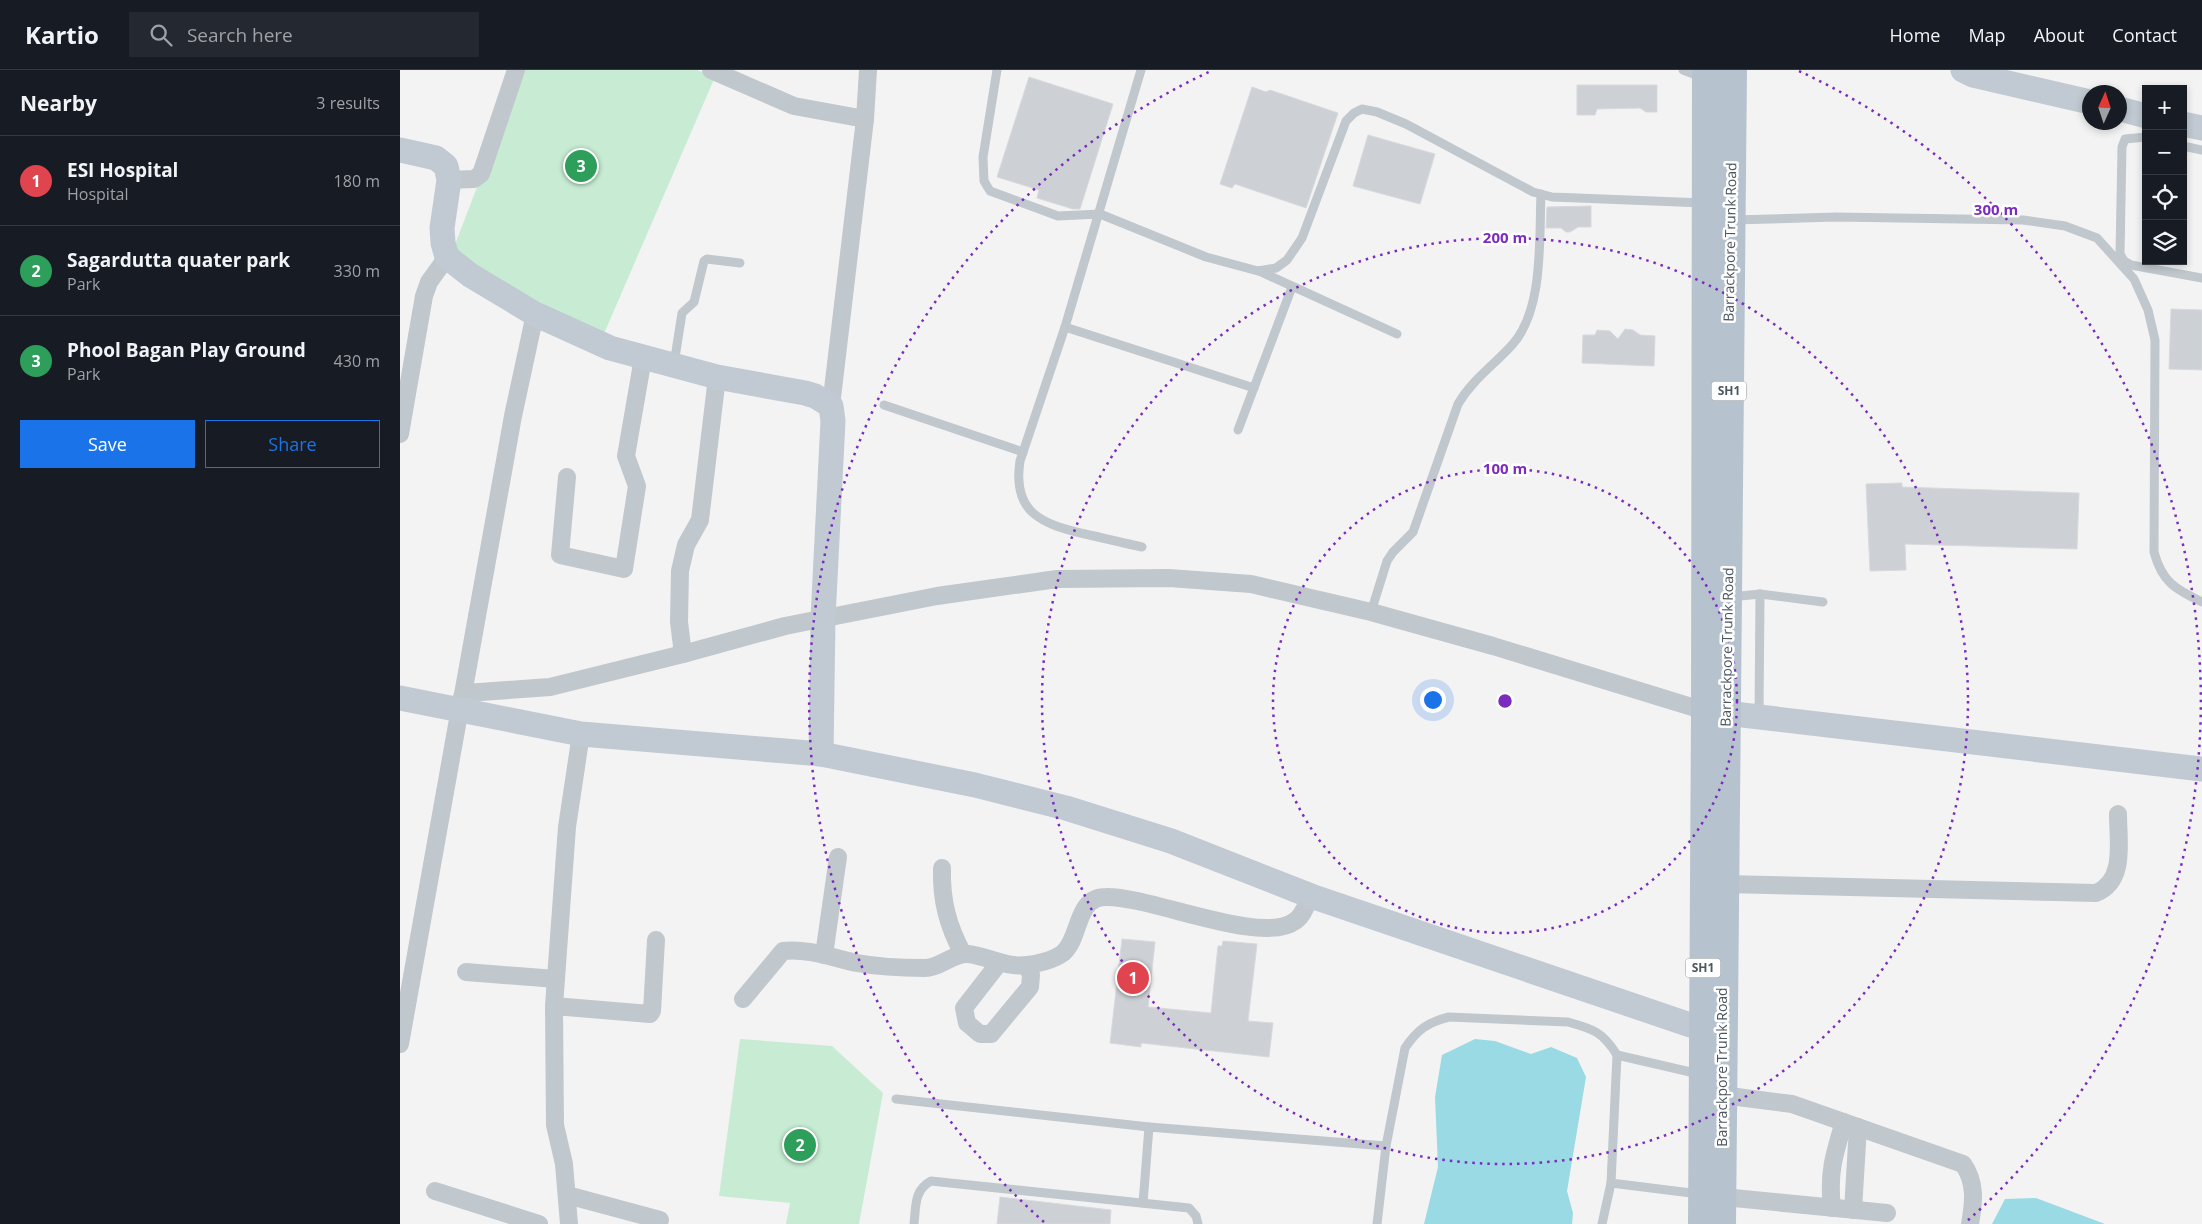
<!DOCTYPE html>
<meta charset="utf-8">
<style>
body{margin:0;font-family:"Open Sans",sans-serif;background:#242831;color:#f1f3f6}
.controls{position:absolute;right:15px;top:15px;display:grid;overflow:hidden;border-radius:0px;box-shadow:0 2px 8px #0003}
.controls button{width:45px;height:45px;display:grid;place-items:center;padding:0;border:0;border-bottom:1px solid #363941;background:#171b24;color:#f1f3f6;font:25px sans-serif}
.compass{position:absolute;left:1682px;top:15px;width:45px;height:45px;border-radius:50%;background:#171b24;box-shadow:0 2px 8px #0003;rotate:3deg}
.you{position:absolute;left:1032px;top:629px;width:18px;height:18px;margin:-12px;border:4px solid #fff;border-radius:50%;background:#1a73e8;box-shadow:0 0 0 8px #1a73e833}
.badge{display:grid;place-items:center;width:32px;height:32px;border-radius:50%;background:#1a73e8;color:#fff;font-size:16px;font-weight:700}
.pin{position:absolute;translate:-50% -50%;border:2px solid #fff;box-shadow:0 1px 5px #0006}
.list{margin:0;padding:0;list-style:none}
h2{display:flex;justify-content:space-between;align-items:center;height:65px;margin:0;padding:0 20px;font-size:21px}
h2 small{font-size:16px;font-weight:400;color:#9ea1a6}
.list li{display:grid;grid-template-columns:32px 1fr auto;gap:15px;align-items:center;box-sizing:border-box;height:90px;padding:0 20px;border-top:1px solid #363941}
.list b{display:block;font-size:19px;white-space:nowrap}
.list p{margin:0;font-size:16px;white-space:nowrap;color:#9ea1a6}
.list em{font-size:16px;font-style:normal;color:#9ea1a6}
.actions{display:flex;gap:10px;padding:15px 20px}
.actions a{flex:1;padding:11px 0;border:1px solid #1a73e8;border-radius:0px;text-align:center;font-size:18px;color:#1a73e8}
.actions .main{background:#1a73e8;color:#fff}
.icon{flex:none;width:28px;height:28px;fill:none;stroke:currentColor;stroke-width:2;stroke-linecap:round;stroke-linejoin:round}
.map{position:relative;flex:none;width:1802px;height:1154px;overflow:hidden}
header{display:flex;align-items:center;gap:30px;box-sizing:border-box;height:70px;padding:0 25px;background:#171b24;border-bottom:1px solid #363941}
header strong{font-size:24px}
nav{display:flex;gap:28px;margin-inline-start:auto;font-size:18px}
.search{width:350px;height:45px;background:#242831;display:flex;align-items:center;gap:12px;box-sizing:border-box;padding:0 18px;border-radius:0px;color:#9ea1a6;font-size:19px}
main{display:flex}
aside{flex:1;background:#171b24}
.map>svg:first-child{display:block}
</style>
<header>
<strong>Kartio</strong>
<div class="search"><svg class="icon" aria-label="search" viewBox="0 0 24 24"><circle cx="10" cy="10" r="6"/><path d="M15 15l6 6"/></svg>Search here</div>
<nav><a>Home</a><a>Map</a><a>About</a><a>Contact</a></nav>
</header>
<main>
<aside>
<h2>Nearby<small>3 results</small></h2>
<ul class="list">
<li><span class="badge" style="background:#e0444e">1</span><div><b>ESI Hospital</b><p>Hospital</p></div><em>180 m</em></li>
<li><span class="badge" style="background:#2e9e5b">2</span><div><b>Sagardutta quater park</b><p>Park</p></div><em>330 m</em></li>
<li><span class="badge" style="background:#2e9e5b">3</span><div><b>Phool Bagan Play Ground</b><p>Park</p></div><em>430 m</em></li>
</ul>
<div class="actions"><a class="main">Save</a><a>Share</a></div>
</aside>
<div class="map">
<svg width="1802" height="1154" viewBox="0 0 1802 1154">
<rect width="100%" height="100%" fill="#f4f3f3"/>
<g fill="#c7ecd3">
<polygon points="122,0 297,0 315,7 203,266 51,185"/>
<polygon points="340,969 432,976 483,1023 459,1154 386,1154 390,1133 319,1126"/>
</g>
<g fill="#99dae4">
<polygon points="1075,969 1095,971 1131,984 1151,977 1177,988 1186,1007 1167,1121 1173,1143 1172,1154 1024,1154 1038,1097 1035,1027 1042,985"/>
<polygon points="1636,1128 1705,1154 1592,1154 1605,1129"/>
</g>
<g fill="#cdd0d4" stroke="#d7d9dd">
<polygon points="629,7 713,34 680,139 673,139 637,128 639,120 597,107"/>
<polygon points="1177,15 1257,15 1257,42 1246,42 1240,38 1197,39 1195,45 1177,45"/>
<polygon points="852,17 866,22 870,20 938,43 906,138 835,114 832,118 820,114"/>
<polygon points="968,65 1035,84 1020,134 953,116"/>
<polygon points="1191,136 1191,157 1178,157 1170,162 1166,162 1161,158 1146,158 1147,137"/>
<polygon points="1771,239 1802,240 1802,300 1769,299"/>
<polygon points="1225,259 1233,260 1240,265 1255,266 1254,296 1182,293 1183,265 1195,265 1197,260 1210,261 1218,269"/>
<polygon points="1502,413 1502,417 1679,423 1677,479 1505,474 1506,500 1470,501 1466,414"/>
<polygon points="722,869 755,872 748,937 811,943 818,876 822,876 823,871 857,874 848,951 873,953 869,987 741,973 741,977 710,973"/>
<polygon points="600,1127 711,1140 710,1154 597,1154"/>
</g>
<g fill="none" stroke-linecap="round" stroke-linejoin="round">
<g stroke="#c0c7cd" stroke-width="9">
<polyline points="597,0 583,87 584,111 590,121 658,146 700,144 806,187 858,201 876,198 887,190 902,168 946,51 954,43 962,39 977,42 1006,54 1133,122 1152,127 1304,133"/>
<path d="M741 0 665 257 620 391C612 443 642 454 685 464 704 468 723 473 742 477"/>
<polyline points="1283,0 1304,8"/>
<polyline points="1746,67 1725,69 1722,77 1720,184 1724,191 1731,195 1802,208"/>
<polyline points="1783,76 1802,80"/>
<path d="M1333 150 1436 147 1623 150 1665 156 1697 168 1734 209 1748 240 1755 270 1754 482C1762 512 1775 519 1802 532"/>
<polyline points="859,201 997,264"/>
<polyline points="665,257 854,318"/>
<polyline points="274,294 282,243 294,232 304,191 307,189 340,193"/>
<polyline points="484,335 623,382"/>
<polyline points="838,360 892,217"/>
<polyline points="1331,527 1360,524 1423,532"/>
<path d="M971 542 987 491 993 482 1013 462 1058 334C1072 310 1094 295 1112 275 1144 240 1139 168 1141 124"/>
<polyline points="1359,646 1360,524"/>
<polyline points="1217,985 1299,1004"/>
<polyline points="496,1029 749,1057"/>
<polyline points="743,1133 749,1057 986,1076"/>
<path d="M514 1154C516 1136 514 1120 531 1111L789 1138 796 1146 798 1154"/>
<path d="M977 1154 986 1076 1005 978C1017 960 1028 952 1049 947L1168 952C1193 959 1203 962 1217 985L1211 1113 1299 1124"/>
<polyline points="1202,1154 1211,1113"/>
</g>
<g stroke="#c0c7cd" stroke-width="18">
<polyline points="311,0 394,36 465,49"/>
<polyline points="49,110 74,109 81,104 116,0"/>
<polyline points="431,336 465,49 468,0"/>
<polyline points="0,364 24,226 29,212 47,187"/>
<polyline points="167,407 160,485 224,499 237,416 226,386 243,288"/>
<polyline points="283,584 279,552 280,501 286,475 300,450 317,307"/>
<polyline points="63,624 113,346 135,244"/>
<path d="M542 798C541 831 548 856 563 884"/>
<path d="M1324 814 1696 823C1726 811 1718 772 1718 744"/>
<polyline points="424,885 438,787"/>
<polyline points="599,893 564,938 567,953 580,964 591,964 630,917 631,905 627,896"/>
<polyline points="66,902 156,909"/>
<path d="M343 929 383 881C407 878 434 888 457 893 479 897 503 898 525 898 540 898 553 883 568 884 588 886 606 898 627 895 637 894 654 890 663 883 681 868 675 827 706 827 750 826 862 876 895 851 903 846 906 835 911 826"/>
<polyline points="154,936 250,944 252,941 256,870"/>
<polyline points="0,974 62,627 66,623 150,617 283,584 385,556 537,526 657,509 769,508 851,514 971,542 1093,576 1305,641"/>
<path d="M1322 1025 1392 1034 1563 1094C1576 1112 1574 1132 1570 1154"/>
<polyline points="35,1121 139,1154"/>
<polyline points="167,1125 260,1150"/>
<polyline points="1313,1126 1487,1143"/>
<path d="M1432 1138C1428 1103 1434 1085 1444 1052"/>
<polyline points="1453,1140 1458,1057"/>
<polyline points="169,1154 164,1094 155,1055 154,936 167,757 181,664"/>
</g>
<g stroke="#c1cad2" stroke-width="25">
<polyline points="1563,0 1573,5 1690,32"/>
<polyline points="1720,39 1746,46"/>
<polyline points="1783,54 1802,58"/>
<polyline points="0,80 36,88 46,96 49,110 42,158 43,173 47,187 70,205 135,244 210,278 317,307 405,323 415,326 431,336 433,351 423,548 421,684"/>
<polyline points="0,628 181,664 421,684 575,715 666,738 771,771 911,826 1302,959 1322,962"/>
<polyline points="1308,641 1802,699"/>
</g>
<g stroke="#b6c3ce" stroke-width="28">
<polyline points="1302,1154 1305,641 1306,0"/>
<polyline points="1322,1154 1333,0"/>
</g>
</g>
<g fill="none" stroke="#7b2cbf" stroke-width="2.5" stroke-dasharray="2.5 5">
<circle cx="1105" cy="631" r="232"/>
<circle cx="1105" cy="631" r="463"/>
<path d="M644 1152A695 695 0 0 1 811 1M1399 1A695 695 0 0 1 1566 1152"/>
</g>
<g text-anchor="middle" stroke-width="5" stroke-linejoin="round" paint-order="stroke">
<g fill="#fff" stroke="#82898e" stroke-width="1">
<rect x="1311.5" y="311.5" width="35" height="19" rx="4"/>
<rect x="1285.5" y="888.5" width="35" height="19" rx="4"/>
</g>
<g font-size="12" font-weight="bold" fill="#4c575e">
<text x="1329" y="325">SH1</text>
<text x="1303" y="902">SH1</text>
</g>
<g font-size="14" fill="#4c575e" stroke="#fff">
<text transform="translate(1330 172) rotate(-89)" y="5">Barrackpore Trunk Road</text>
<text transform="translate(1327 577) rotate(-89)" y="5">Barrackpore Trunk Road</text>
<text transform="translate(1322 997) rotate(-90)" y="5">Barrackpore Trunk Road</text>
</g>
</g>
<circle cx="1105" cy="631" r="8" fill="#7b2cbf" stroke="#fff" stroke-width="2.5"/>
<g font-size="15" text-anchor="middle" font-weight="bold" fill="#7b2cbf" stroke="#fff" stroke-width="5" stroke-linejoin="round" paint-order="stroke">
<text x="1596" y="145">300 m</text>
<text x="1105" y="173">200 m</text>
<text x="1105" y="404">100 m</text>
</g>
</svg>
<div class="controls">
<button>+</button>
<button>−</button>
<button><svg class="icon" aria-label="locate" viewBox="0 0 24 24"><circle cx="12" cy="12" r="6"/><path d="M12 2v4M12 18v4M2 12h4M18 12h4"/></svg></button>
<button><svg class="icon" aria-label="layers" viewBox="0 0 24 24"><path d="M12 4l9 5-9 5-9-5zM3 14l9 5 9-5"/></svg></button>
</div>
<svg class="compass" viewBox="-18 -18 36 36"><path d="M0-13l5 13h-10z" fill="#e53935"/><path d="M0 13l5-13h-10z" fill="#9ea1a6"/></svg>
<div class="you"></div>
<div class="pin badge" style="left:733px;top:908px;background:#e0444e">1</div>
<div class="pin badge" style="left:400px;top:1075px;background:#2e9e5b">2</div>
<div class="pin badge" style="left:181px;top:96px;background:#2e9e5b">3</div>
</div>
</main>
